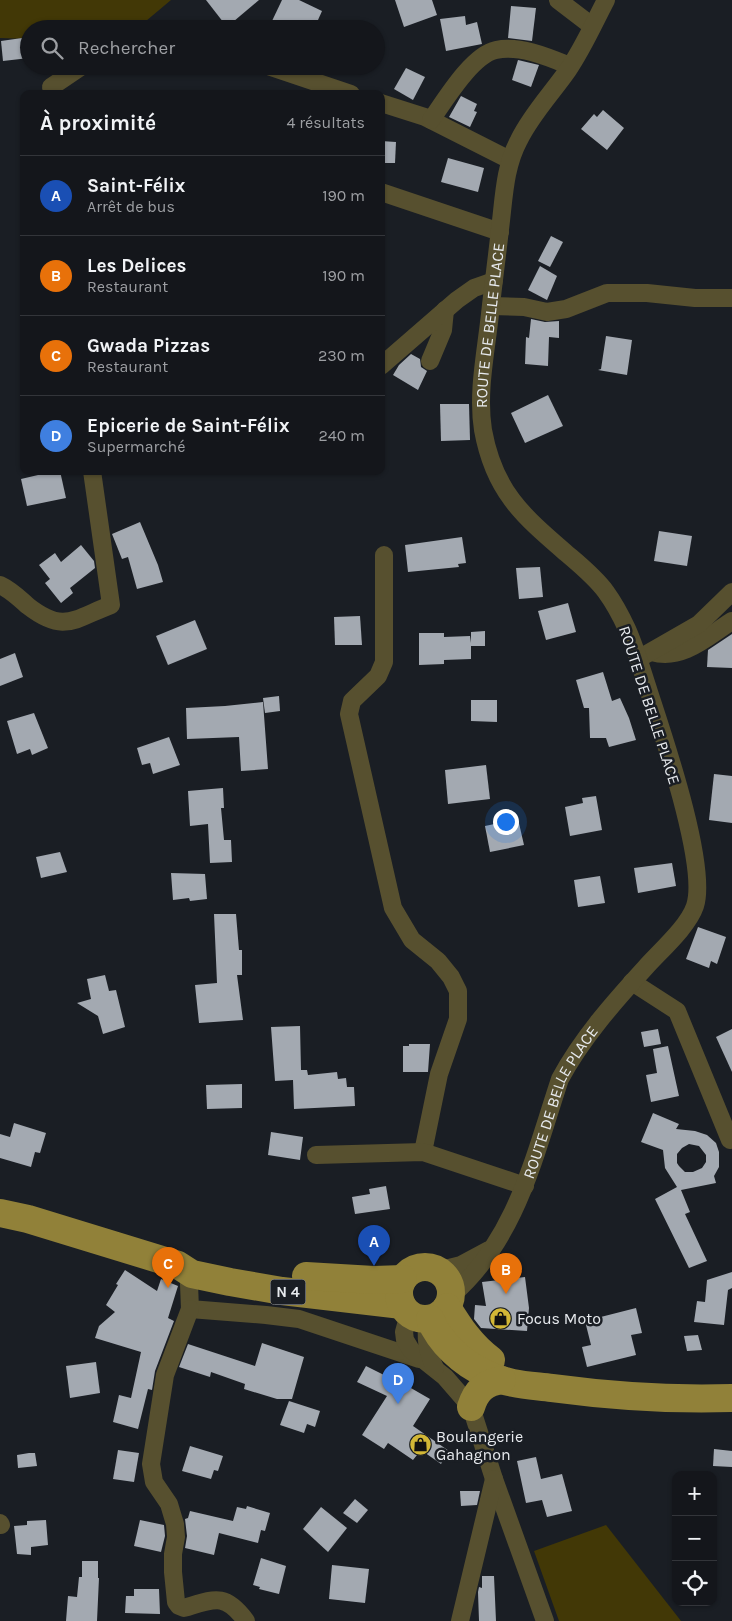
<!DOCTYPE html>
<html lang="fr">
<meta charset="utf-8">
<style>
body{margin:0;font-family:Karla,sans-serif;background:#1d1f24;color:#f1f3f6}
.controls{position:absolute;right:15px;bottom:15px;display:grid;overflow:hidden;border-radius:10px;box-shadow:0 1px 4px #0004}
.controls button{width:45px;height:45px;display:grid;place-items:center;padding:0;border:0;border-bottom:1px solid #33353a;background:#14161b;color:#f1f3f6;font:25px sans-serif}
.you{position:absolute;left:505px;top:821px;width:18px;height:18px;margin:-12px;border:4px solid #fff;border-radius:50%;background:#1a73e8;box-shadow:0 0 0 8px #1a73e833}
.badge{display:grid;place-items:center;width:32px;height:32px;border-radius:50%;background:#7c3aed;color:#fff;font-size:16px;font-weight:700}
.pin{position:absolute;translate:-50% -41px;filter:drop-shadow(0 1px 2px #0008)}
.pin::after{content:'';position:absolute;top:26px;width:18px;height:15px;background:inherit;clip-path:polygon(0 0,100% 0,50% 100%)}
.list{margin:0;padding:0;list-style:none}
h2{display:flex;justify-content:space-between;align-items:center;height:65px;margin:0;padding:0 20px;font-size:21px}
h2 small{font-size:16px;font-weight:400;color:#9d9fa3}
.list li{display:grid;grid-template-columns:32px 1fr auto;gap:15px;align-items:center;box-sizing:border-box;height:80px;padding:0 20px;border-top:1px solid #33353a}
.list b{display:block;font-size:19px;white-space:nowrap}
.list p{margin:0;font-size:16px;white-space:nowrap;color:#9d9fa3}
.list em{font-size:16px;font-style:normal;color:#9d9fa3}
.icon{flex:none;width:28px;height:28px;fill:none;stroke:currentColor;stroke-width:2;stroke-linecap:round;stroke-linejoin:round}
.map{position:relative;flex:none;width:732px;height:1621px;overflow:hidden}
.search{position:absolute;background:#14161b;box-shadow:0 1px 4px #0004;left:20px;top:20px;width:365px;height:55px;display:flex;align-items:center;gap:12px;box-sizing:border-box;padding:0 18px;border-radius:28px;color:#9d9fa3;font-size:19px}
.panel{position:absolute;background:#14161b;box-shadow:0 1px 4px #0004;left:20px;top:90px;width:365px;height:385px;border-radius:10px}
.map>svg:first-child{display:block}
</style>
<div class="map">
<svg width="732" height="1621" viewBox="0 0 732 1621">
<rect width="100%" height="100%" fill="#1a1e24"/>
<g fill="#423806">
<polygon points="0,0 171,0 146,21 121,29 29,29 29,39 0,38"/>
<polygon points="606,1525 681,1621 559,1621 534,1551"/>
</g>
<g fill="#a3a9b1" fill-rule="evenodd">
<polygon points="206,0 259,0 227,27"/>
<polygon points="282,0 299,0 322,11 314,29 289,29 272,21"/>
<polygon points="395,0 432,0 437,15 404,27"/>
<polygon points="511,6 536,8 532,41 508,38"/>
<polygon points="465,16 466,25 477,22 482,44 446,51 440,19"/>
<polygon points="29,37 29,58 3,61 1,41"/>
<polygon points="518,60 539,65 531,87 512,80"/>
<polygon points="406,68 425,77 413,100 394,89"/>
<polygon points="461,96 477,104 474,111 477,112 470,127 449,117"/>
<polygon points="603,110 624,128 607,150 581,129 594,114 597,117"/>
<polygon points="381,141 396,142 395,163 381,163"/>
<polygon points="448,158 484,168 478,192 441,182"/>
<polygon points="551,236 563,242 550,267 538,261"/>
<polygon points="540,266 557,276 547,300 528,290"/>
<polygon points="531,319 545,322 559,321 559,338 549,337 548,366 525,364 526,337 529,338"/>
<polygon points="606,336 632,340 627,375 598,370 601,369"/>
<polygon points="411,354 420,359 421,367 427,371 418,390 393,375 399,365"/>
<polygon points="548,395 563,426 525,443 511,413"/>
<polygon points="440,404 469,404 470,440 441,441"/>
<polygon points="55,471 60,471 66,498 27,506 21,479"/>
<polygon points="140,522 158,565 163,582 137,589 128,557 122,559 112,534"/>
<polygon points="659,531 692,536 687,566 654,561"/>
<polygon points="462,537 466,563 458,564 459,567 408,572 405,545"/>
<polygon points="81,545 94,561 95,568 70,588 73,593 61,603 45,583 50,579 39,565 55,553 61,562"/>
<polygon points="540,567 543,597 519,599 516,568"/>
<polygon points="568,603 576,632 546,640 538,611"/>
<polygon points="360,616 362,645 335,645 334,617"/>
<polygon points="195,620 207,649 168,665 156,636"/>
<polygon points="485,631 485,646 471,646 471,659 444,660 444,664 419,665 419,633 444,633 444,637 470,636 471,643 471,632"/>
<polygon points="732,634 732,668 707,667 708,650"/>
<polygon points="15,653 23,677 0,686 0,659"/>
<polygon points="603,672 612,701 620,698 629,718 636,740 609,747 606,738 590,738 589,708 584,708 576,680"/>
<polygon points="279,696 280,711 265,713 263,698"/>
<polygon points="471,700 497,700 497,722 471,721"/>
<polygon points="263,702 268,769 241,771 239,737 187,739 186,708 225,706"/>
<polygon points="34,713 48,748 32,755 30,749 17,754 7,721"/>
<polygon points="169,737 180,765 153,774 150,763 142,765 137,748"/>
<polygon points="486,765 490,799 448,804 445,770"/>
<polygon points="714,774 732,776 732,823 709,820"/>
<polygon points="223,788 224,808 221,808 224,840 231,840 232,862 210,863 208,824 190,826 188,791"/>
<polygon points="596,796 602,830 570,836 565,807 583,803 582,798"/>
<polygon points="518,819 524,845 490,852 485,826"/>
<polygon points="60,852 67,872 41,878 36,857"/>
<polygon points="672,863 676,886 638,893 634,868"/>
<polygon points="171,873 205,874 207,899 190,901 189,898 173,900"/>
<polygon points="600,876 605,903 578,907 574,880"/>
<polygon points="214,914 236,914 239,950 242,950 242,975 237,975 243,1020 199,1023 195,985 217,983"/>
<polygon points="698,927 726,937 717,964 711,961 709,968 686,959"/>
<polygon points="105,975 109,991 116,990 125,1027 103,1034 98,1016 77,1003 91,999 87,979"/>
<polygon points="300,1026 301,1070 307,1070 308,1075 337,1072 338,1079 346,1078 347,1087 354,1087 355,1106 294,1109 293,1080 275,1081 271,1027"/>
<polygon points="658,1029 661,1044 644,1047 641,1032"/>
<polygon points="732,1029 732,1072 716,1037"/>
<polygon points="409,1044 430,1044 428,1072 403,1072 403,1046 409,1046"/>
<polygon points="668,1046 679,1096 651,1102 646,1075 657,1073 653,1049"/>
<polygon points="242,1084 242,1108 207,1109 206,1085"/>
<path d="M653 1113 679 1124 676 1129 695 1131 707 1135 716 1143 719 1152V1167L714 1176 716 1183 681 1190 690 1212 685 1214 707 1261 689 1268 655 1199 677 1187 665 1168 663 1150 641 1142ZM689 1144 699 1146 706 1155V1162L702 1168 693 1172H685L679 1166 677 1163V1154L682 1148Z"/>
<polygon points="14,1123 46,1133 40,1153 35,1152 31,1167 0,1158 0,1134 10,1137"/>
<polygon points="271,1132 303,1137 300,1160 268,1155"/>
<polygon points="386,1186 390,1209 355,1214 352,1197 370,1194 369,1189"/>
<polygon points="125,1270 157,1291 161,1279 178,1286 168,1318 174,1321 155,1371 152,1390 148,1389 138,1429 113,1422 119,1395 131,1398 141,1352 95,1338 99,1326 115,1312 106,1305 118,1285 116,1284"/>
<polygon points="732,1272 732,1288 728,1290 724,1325 694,1322 697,1301 705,1302 707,1280"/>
<polygon points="525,1277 529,1308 527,1331 481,1328 474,1319 475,1305 486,1306 482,1282"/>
<polygon points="636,1308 642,1333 631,1335 636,1355 587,1367 582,1347 591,1345 585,1321"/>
<polygon points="698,1335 702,1350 687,1351 684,1336"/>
<polygon points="262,1343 304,1357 292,1399 277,1399 244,1389 245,1384 211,1372 210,1377 179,1367 188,1344 255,1366"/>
<polygon points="96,1362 100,1393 70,1398 66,1366"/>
<polygon points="366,1366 396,1381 397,1380 430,1399 413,1426 449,1451 441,1464 421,1450 413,1460 388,1443 384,1449 362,1435 387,1396 357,1382"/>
<polygon points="289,1401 320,1411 315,1427 307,1424 304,1433 280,1425"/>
<polygon points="190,1446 223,1456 218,1471 214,1470 211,1479 182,1471"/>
<polygon points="714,1449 732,1451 732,1467 713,1466"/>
<polygon points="118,1450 139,1453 134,1482 113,1479"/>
<polygon points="29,1453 35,1453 37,1466 18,1468 17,1455"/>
<polygon points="536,1457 541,1479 562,1474 572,1511 547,1517 542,1500 526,1503 517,1461"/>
<polygon points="460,1491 480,1491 477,1505 461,1506"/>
<polygon points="355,1499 368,1510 357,1523 343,1513"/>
<polygon points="247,1506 270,1513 265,1531 261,1530 258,1543 219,1533 214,1555 185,1548 187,1536 185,1519 188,1518 190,1511 233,1521 237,1507 246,1509"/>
<polygon points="321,1507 347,1528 328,1552 303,1529"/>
<polygon points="46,1520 48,1545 31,1547 31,1555 17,1554 14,1526 27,1525 27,1521"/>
<polygon points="140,1520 164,1525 165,1536 161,1552 134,1546"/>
<polygon points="261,1558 286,1566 279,1594 259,1589 260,1587 253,1585"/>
<polygon points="82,1561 98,1561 98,1578 99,1578 97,1621 66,1621 68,1596 77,1597 79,1577 82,1577"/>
<polygon points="332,1565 369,1569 365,1603 329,1599"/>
<polygon points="482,1576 494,1576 496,1621 479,1621 478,1592 479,1587 482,1588"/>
<polygon points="134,1589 159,1589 160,1614 125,1613 126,1596 134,1596"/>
</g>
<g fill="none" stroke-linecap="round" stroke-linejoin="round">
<g stroke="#57502f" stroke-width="18">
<polyline points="558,0 592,26"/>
<polyline points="268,66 351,94"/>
<polyline points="51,87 82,66"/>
<polyline points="381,103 425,117 510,160"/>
<path d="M431 120C445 100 472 55 496 50 520 45 548 57 570 66"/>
<polyline points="381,192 500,232"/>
<polyline points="491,306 524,307 547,312 566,309 607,293 647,293 695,298 732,298"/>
<polyline points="430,361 443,330 445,310"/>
<polyline points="381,366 457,300 474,288 494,281"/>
<polyline points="384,555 384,662 378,676 352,701 349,714 393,908 412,940 438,961 451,977 458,991 458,1019 439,1074 423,1152"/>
<path d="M0 585C11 590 19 598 28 606 64 634 74 619 111 605L92 471"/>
<path d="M652 652C683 661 708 636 732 621"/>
<polyline points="638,659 699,624 732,592"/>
<polyline points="632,982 677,1011 730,1140"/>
<polyline points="316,1155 423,1152 525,1186"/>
<polyline points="437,1271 461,1265 489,1250"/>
<polyline points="192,1274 189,1284 190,1309 266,1315 299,1319 419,1359"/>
<path id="s1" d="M451 1296C516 1240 534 1157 560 1079 582 1038 614 1002 645 968 660 951 688 927 695 906 708 866 663 735 649 692 642 671 636 649 627 629 621 616 614 603 606 592 595 577 580 565 566 553 522 515 494 491 483 430 477 393 486 352 490 314 493 286 497 257 500 229 504 199 504 168 519 140 531 115 552 93 568 70 583 48 594 23 606 0"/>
<path d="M190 1309 165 1375 151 1464 154 1482 169 1504 175 1524 176 1537 173 1554V1572L176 1602 179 1606 184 1608C214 1599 225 1592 246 1621"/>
<polyline points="409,1314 404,1332 405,1340 411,1350 445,1377 471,1407 494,1479 545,1621"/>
<path d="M428 1319C425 1338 427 1351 435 1368"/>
<polyline points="0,1523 1,1525"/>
<polyline points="460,1621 494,1479"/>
</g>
<g stroke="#918139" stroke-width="28">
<polyline points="0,1213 28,1219 178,1265 192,1274 230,1282 282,1291 402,1305"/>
<circle cx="425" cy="1293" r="26"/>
<polyline points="306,1276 374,1280 403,1279"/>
<path d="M447 1307C460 1328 471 1345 491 1360"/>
<path d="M430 1319C440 1343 462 1363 486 1374 509 1385 528 1385 552 1388 612 1396 672 1400 732 1398"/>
<path d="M471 1407C476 1391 484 1383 502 1380"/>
</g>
</g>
<defs>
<symbol id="shop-disc" viewBox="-11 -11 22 22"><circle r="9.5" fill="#d2b736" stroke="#1a1e24"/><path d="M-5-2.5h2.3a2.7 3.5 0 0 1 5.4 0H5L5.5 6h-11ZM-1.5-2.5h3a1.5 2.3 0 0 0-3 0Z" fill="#111"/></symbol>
</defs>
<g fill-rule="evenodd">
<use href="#shop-disc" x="488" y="1306" width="25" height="25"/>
<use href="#shop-disc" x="408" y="1432" width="25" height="25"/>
</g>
<g text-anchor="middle" stroke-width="5" stroke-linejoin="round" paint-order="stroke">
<rect fill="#1a1e24" stroke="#aaadb1" stroke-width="1" x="270.5" y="1279.5" width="35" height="25" rx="4"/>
<g font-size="15" font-weight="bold" fill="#e7eaee">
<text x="288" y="1297">N 4</text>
</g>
<g font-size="16" fill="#e7eaee" stroke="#1a1e24">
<text dy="6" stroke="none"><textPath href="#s1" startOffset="1110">ROUTE DE BELLE PLACE</textPath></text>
<text transform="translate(650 705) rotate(72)" y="6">ROUTE DE BELLE PLACE</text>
<text dy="6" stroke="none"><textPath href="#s1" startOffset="225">ROUTE DE BELLE PLACE</textPath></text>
</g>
<g font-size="16" fill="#e7eaee" stroke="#1a1e24" text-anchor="start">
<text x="517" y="1324">Focus Moto</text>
<text x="436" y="1442">Boulangerie<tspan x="436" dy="18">Gahagnon</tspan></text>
</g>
</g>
</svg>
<div class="controls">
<button>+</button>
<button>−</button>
<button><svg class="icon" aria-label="locate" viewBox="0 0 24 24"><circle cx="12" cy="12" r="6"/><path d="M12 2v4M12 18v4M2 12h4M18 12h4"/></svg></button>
</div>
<div class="you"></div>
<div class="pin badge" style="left:374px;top:1266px;background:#1a4fb4">A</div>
<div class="pin badge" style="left:506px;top:1294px;background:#e8710a">B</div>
<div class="pin badge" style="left:168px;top:1288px;background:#e8710a">C</div>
<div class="pin badge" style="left:398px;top:1404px;background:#3f7fe0">D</div>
<div class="search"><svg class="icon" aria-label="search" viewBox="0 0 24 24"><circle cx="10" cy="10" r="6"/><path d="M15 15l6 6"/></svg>Rechercher</div>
<section class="panel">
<h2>À proximité<small>4 résultats</small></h2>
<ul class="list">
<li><span class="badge" style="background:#1a4fb4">A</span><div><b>Saint-Félix</b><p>Arrêt de bus</p></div><em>190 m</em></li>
<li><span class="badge" style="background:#e8710a">B</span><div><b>Les Delices</b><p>Restaurant</p></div><em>190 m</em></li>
<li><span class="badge" style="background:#e8710a">C</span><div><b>Gwada Pizzas</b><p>Restaurant</p></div><em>230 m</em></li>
<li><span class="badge" style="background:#3f7fe0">D</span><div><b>Epicerie de Saint-Félix</b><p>Supermarché</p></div><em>240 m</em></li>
</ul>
</section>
</div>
